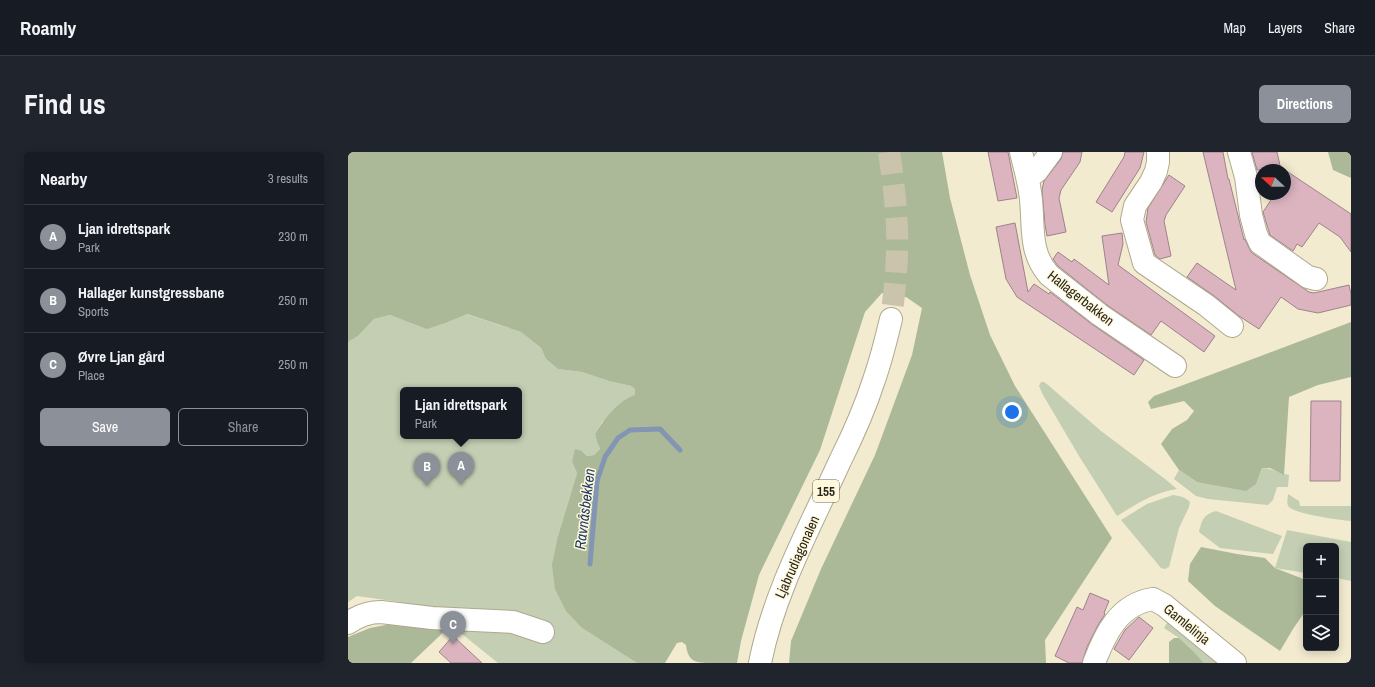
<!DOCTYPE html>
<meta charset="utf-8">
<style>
body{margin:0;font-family:"Archivo Narrow",sans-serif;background:#20242c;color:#f1f3f6}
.controls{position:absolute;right:12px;bottom:12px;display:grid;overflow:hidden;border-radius:6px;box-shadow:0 2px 10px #0003}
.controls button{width:36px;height:36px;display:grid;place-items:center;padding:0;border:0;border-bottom:1px solid #363941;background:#171b24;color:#f1f3f6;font:20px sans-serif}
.compass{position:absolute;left:907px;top:12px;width:36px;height:36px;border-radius:50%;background:#171b24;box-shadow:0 2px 10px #0003;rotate:292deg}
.you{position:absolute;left:664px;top:260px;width:14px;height:14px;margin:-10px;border:3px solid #fff;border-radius:50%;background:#1a73e8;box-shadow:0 0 0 6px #1a73e833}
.badge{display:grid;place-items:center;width:26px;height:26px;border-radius:50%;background:#8c9099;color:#fff;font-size:13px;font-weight:700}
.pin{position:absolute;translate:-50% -33px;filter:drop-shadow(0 1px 2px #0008)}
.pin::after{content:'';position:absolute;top:21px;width:14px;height:12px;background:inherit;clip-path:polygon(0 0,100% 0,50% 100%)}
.popup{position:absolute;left:52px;top:235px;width:122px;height:52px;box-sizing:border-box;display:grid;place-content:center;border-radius:6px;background:#171b24;filter:drop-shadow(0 1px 3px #0005);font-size:13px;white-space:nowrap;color:#9ea1a6}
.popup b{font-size:15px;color:#f1f3f6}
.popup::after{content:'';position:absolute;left:50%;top:100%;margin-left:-8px;border:8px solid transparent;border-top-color:#171b24}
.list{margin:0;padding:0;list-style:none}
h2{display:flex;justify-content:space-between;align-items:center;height:52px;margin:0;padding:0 16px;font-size:17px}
h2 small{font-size:13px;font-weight:400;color:#9ea1a6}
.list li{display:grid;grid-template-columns:26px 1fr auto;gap:12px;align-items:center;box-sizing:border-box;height:64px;padding:0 16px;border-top:1px solid #363941}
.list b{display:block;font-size:15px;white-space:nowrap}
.list p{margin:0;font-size:13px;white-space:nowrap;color:#9ea1a6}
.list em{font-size:13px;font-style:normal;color:#9ea1a6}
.actions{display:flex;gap:8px;padding:12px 16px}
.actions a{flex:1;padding:9px 0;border:1px solid #8c9099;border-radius:6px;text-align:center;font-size:14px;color:#8c9099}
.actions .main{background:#8c9099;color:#fff}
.icon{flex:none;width:22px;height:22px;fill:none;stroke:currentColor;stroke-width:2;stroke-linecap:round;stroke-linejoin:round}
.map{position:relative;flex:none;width:1003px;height:511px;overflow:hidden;border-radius:6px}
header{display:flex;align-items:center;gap:24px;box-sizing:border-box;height:56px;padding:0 20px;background:#171b24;border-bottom:1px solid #363941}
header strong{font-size:19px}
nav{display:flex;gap:22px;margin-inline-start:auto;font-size:14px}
.intro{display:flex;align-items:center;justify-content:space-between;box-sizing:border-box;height:96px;padding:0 24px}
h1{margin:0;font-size:28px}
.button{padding:10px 18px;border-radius:6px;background:#8c9099;color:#fff;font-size:14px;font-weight:700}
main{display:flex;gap:24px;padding:0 24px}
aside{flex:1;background:#171b24;border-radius:6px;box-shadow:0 2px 10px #0003}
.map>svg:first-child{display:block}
</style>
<header>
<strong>Roamly</strong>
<nav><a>Map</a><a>Layers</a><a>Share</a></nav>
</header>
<div class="intro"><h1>Find us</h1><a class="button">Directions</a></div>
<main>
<aside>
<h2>Nearby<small>3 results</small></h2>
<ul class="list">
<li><span class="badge">A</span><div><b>Ljan idrettspark</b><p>Park</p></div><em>230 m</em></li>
<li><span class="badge">B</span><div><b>Hallager kunstgressbane</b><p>Sports</p></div><em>250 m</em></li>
<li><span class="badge">C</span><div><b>Øvre Ljan gård</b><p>Place</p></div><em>250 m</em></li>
</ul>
<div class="actions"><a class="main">Save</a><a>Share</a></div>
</aside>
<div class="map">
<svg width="1003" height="511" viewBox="0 0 1003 511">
<rect width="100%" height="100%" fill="#f2ebd0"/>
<g fill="#c3ceb3" fill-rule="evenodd">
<path d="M118 162 173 180 193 196 198 207 210 217 234 220 261 229 283 234 287 237V243L254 270 247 282 249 290 252 297 246 303 239 304 234 299 224 310 229 321 210 384 234 476 289 511H150L103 473 52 450 9 444 0 450V190L10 184 26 167 42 163 56 168 100 170ZM55 238H171V284H55Z"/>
<path d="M693 230H696L700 233 753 279 817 327 829 337C807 340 788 352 769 364L731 304 695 243 691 234Z"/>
<path d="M914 316C924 316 932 322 941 323L940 335H929L925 348 920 353 860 347 848 344 826 327 831 318 849 330 908 332Z"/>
<path d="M940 342 951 349 952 354H1003V369C991 368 948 362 941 355 938 352 940 346 940 342Z"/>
<path d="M825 343C832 344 837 345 842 350L841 355 831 376 821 415 817 417 813 416 773 368 799 352Z"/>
<path d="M868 359 934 384 925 402 872 396 851 380C854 368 855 363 868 359Z"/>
<polygon points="939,378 1003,390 1003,429 988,426 988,394 958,394 958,421 927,416"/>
<polygon points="822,466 880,511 856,511 845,499 831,486 816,476"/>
</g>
<g fill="#acb998">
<path d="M0 0H594L602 46 622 123 642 183 667 234 764 386 697 488 698 511H441L443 489 473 417 527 303 564 203 574 156 558 145 534 141 517 160 472 298 411 423 393 489 389 511C381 511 372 511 364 511 348 511 340 510 338 493L334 490 329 491 317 511H289L234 476 218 459 207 437 204 413 210 384 229 321 224 310 227 297 234 299 239 304 246 303 252 297 249 290 247 282C256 267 270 249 287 243V237L283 234 261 229 234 220 210 217 198 207 193 196 173 180 119 162 100 170 79 177 42 163 26 167 10 184 0 190Z"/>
<polygon points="980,0 1003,0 1003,26 985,18"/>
<polygon points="1003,170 1003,225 970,233 941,245 936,323 922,316 914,316 908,332 898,339 849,330 831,318 813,292 824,277 839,268 846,259 836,249 803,257 800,250 806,244"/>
<polygon points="853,395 889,402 917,406 927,416 958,428 958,458 945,477 932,499 867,454 840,429 842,412"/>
<polygon points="48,471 103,473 63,511 0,511 0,485 22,476"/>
<polygon points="826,486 831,486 845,499 856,511 821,511 821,490"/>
</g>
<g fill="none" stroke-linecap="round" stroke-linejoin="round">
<polyline stroke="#8295b2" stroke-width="5" points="242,412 249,329 257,305 270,286 282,278 312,277 332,298"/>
</g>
<g fill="#dbb4c0" stroke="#9e828b">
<polygon points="640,0 660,0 669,46 650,49"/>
<polygon points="715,0 734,0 732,10 713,38 711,46 718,80 699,84 697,73 694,38 696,29 713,7"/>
<polygon points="777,0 796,0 792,16 764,60 748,50 776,5"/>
<polygon points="855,0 875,0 880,27 881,27 896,88 897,87 901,96 904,101 961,140 966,141 1001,133 1003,142 1003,153 970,161 950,157 933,145 911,177 891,164 865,143 839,125 849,111 888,138"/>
<polygon points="904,0 929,0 933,18 909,18"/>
<polygon points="937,18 1003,62 1003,100 992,85 971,71 954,95 949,92 945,99 922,83 915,60 927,42 937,42"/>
<polygon points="821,23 837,34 818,63 816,69 823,104 812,107 807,103 798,70 800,56"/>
<polygon points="667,71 680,140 686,132 701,142 702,140 745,173 796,208 786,223 669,145 658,127 648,75"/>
<polygon points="774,81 775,92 770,113 867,184 856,200 813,169 803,183 759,153 710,114 705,107 710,100 724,110 726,107 761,133 754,84"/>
<polygon points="963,249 993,249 992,329 962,329"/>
<polygon points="742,441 761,449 756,461 757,462 750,473 739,495 734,511 721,511 707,504 729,455 735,458"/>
<polygon points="791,465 805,476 781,508 766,497 777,478"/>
<polygon points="105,484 134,511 103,511 91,500"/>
</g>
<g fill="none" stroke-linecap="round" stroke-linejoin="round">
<path stroke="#cac4ac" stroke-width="22" stroke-dasharray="22 11" stroke-linecap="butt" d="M541 0C545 26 548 51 549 77 550 107 547 137 543 167"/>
<defs>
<g id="minor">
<path d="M673 0C676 13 680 26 682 40 687 70 679 98 701 123L752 163 827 214"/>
<polyline points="810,0 810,10 808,19 803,30 787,54 784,68 796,111 858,153 884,174"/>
<polyline points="891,0 898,25 903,63 908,82 912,91 960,125 968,127"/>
<polyline points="680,26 689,19 703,0"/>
<path d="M0 471C10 464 21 460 33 460L84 466 165 470 195 480"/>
<path d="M746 511C757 482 771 452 805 447L816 453 887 511"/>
</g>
<path id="major" d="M412 511C426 440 462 375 492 309 505 283 517 256 526 228 533 208 538 188 543 167"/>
</defs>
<use href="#minor" stroke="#afa98f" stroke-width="24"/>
<use href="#major" stroke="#afa98f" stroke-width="24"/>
<use href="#minor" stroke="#fff" stroke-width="22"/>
<use href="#major" stroke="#fff" stroke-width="22"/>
</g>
<g text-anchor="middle" stroke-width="3" stroke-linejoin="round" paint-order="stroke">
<rect fill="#fff8dd" stroke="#686556" stroke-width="1" x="465" y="328" width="26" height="22" rx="3"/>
<g font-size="13" font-weight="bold" fill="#28261c">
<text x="478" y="344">155</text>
</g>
<g font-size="14" fill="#28261c" stroke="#fff8dd">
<text transform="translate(733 146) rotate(38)" y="5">Hallagerbakken</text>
<text transform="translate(449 405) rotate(-66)" y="5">Ljabrudiagonalen</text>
<text transform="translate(839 472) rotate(39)" y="5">Gamlelinja</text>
</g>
<g font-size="15" font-style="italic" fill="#203b63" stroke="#fff8dd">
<text transform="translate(237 357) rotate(-83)" y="5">Ravnåsbekken</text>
</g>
</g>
</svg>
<div class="controls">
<button>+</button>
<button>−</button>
<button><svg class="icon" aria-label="layers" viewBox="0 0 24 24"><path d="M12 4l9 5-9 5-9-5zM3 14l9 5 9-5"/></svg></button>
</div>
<svg class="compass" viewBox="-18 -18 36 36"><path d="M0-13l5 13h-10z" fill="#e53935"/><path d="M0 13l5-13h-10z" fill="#9ea1a6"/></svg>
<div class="you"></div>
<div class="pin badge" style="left:113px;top:333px">A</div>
<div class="popup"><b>Ljan idrettspark</b>Park</div>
<div class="pin badge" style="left:79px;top:334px">B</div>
<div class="pin badge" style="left:105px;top:492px">C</div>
</div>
</main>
